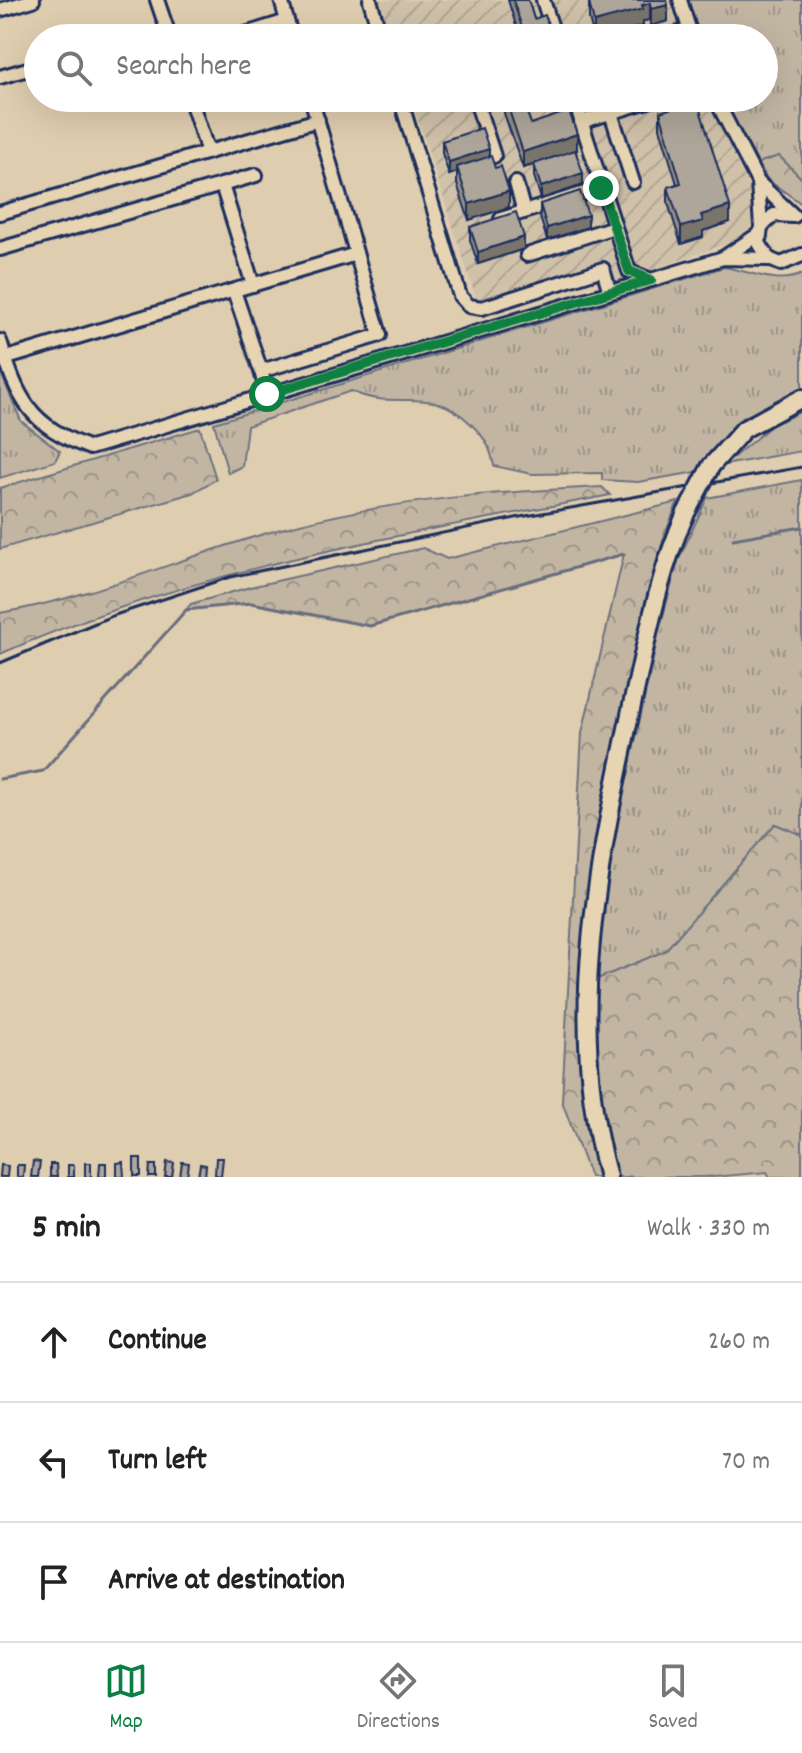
<!DOCTYPE html>
<meta charset="utf-8">
<style>
body{margin:0;font-family:Dekko,sans-serif;background:#f6f6f6;color:#222}
.stop{position:absolute;width:24px;height:24px;margin:-18px;border:6px solid #0b8043;border-radius:50%;background:#fff}
.stop.end{background:#0b8043;border-color:#fff;box-shadow:0 2px 8px #0008}
.list{margin:0;padding:0;list-style:none}
h2{display:flex;justify-content:space-between;align-items:center;height:104px;margin:0;padding:0 32px;font-size:34px}
h2 small{font-size:26px;font-weight:400;color:#767676}
.list li{display:grid;grid-template-columns:52px 1fr auto;gap:24px;align-items:center;box-sizing:border-box;height:120px;padding:0 32px;border-top:2px solid #e0e0e0}
.list b{display:block;font-size:30px;white-space:nowrap}
.list em{font-size:26px;font-style:normal;color:#767676}
.icon{flex:none;width:44px;height:44px;fill:none;stroke:currentColor;stroke-width:2;stroke-linecap:round;stroke-linejoin:round}
.map{position:relative;flex:none;width:802px;height:1177px;overflow:hidden}
.search{position:absolute;background:#fff;box-shadow:0 8px 32px #0002;left:24px;right:24px;top:24px;height:88px;display:flex;align-items:center;gap:20px;box-sizing:border-box;padding:0 28px;border-radius:44px;color:#767676;font-size:30px}
.sheet{height:464px;background:#fff}
nav{display:flex;justify-content:space-around;align-items:center;box-sizing:border-box;height:112px;border-top:2px solid #e0e0e0;background:#fff;font-size:22px;color:#767676}
nav a{display:grid;justify-items:center;gap:4px}
nav .on{color:#0b8043}
.map>svg:first-child{display:block}
</style>
<div class="map">
<svg width="802" height="1177" viewBox="0 0 802 1177">
<defs>
<pattern id="industrial-furrows" width="10" height="10" patternUnits="userSpaceOnUse" patternTransform="scale(2)"><rect width="10" height="10" fill="#d0c1a9"/><path d="M-1 1l2-2M0 10L10 0M9 11l2-2" fill="none" stroke="#b2a694"/></pattern>
<pattern id="grass-tufts" width="24" height="20" patternUnits="userSpaceOnUse" patternTransform="scale(2)"><rect width="24" height="20" fill="#c2b6a3"/><path d="M3 7l-1-3M5 7V3M7 7l1-3M15 17l-1-3M17 17v-4M19 17l1-3" fill="none" stroke="#9d9488"/></pattern>
<pattern id="forest-crowns" width="20" height="18" patternUnits="userSpaceOnUse" patternTransform="scale(2)"><rect width="20" height="18" fill="#c2b6a3"/><path d="M2 6a3 3 0 1 1 6 0M12 15a3 3 0 1 1 6 0" fill="none" stroke="#9d9488"/></pattern>
</defs>
<rect width="100%" height="100%" fill="#dfcdaf"/>
<filter id="ink" filterUnits="userSpaceOnUse"><feTurbulence type="fractalNoise" baseFrequency=".0125" numOctaves="2"/><feDisplacementMap in="SourceGraphic" scale="16" xChannelSelector="R" yChannelSelector="G"/><feConvolveMatrix kernelMatrix="1 2 1 2 8 2 1 2 1" color-interpolation-filters="sRGB"/></filter>
<g filter="url(#ink)">
<g fill="url(#industrial-furrows)">
<polygon points="379,0 673,0 685,38 391,38"/>
<polygon points="411,98 706,98 754,197 751,226 740,239 617,282 609,262 478,304"/>
</g>
<g fill="url(#grass-tufts)" stroke="#6e7280" stroke-width="2">
<polygon points="687,0 802,0 802,179 779,156 758,163 723,98 764,98 764,38 699,38"/>
<path d="M724 267C750 271 778 286 802 274V391L742 420 696 472 638 482 602 480V473L532 474 494 466C490 445 485 438 470 423 428 382 397 413 351 391L247 426 242 466 228 473 214 423Z"/>
<polygon points="0,371 21,421 60,451 55,461 0,478"/>
<polygon points="802,411 802,451 724,465 772,425"/>
<polygon points="802,480 802,835 775,824 665,951 595,980 599,919 613,843 659,631 678,561 707,498"/>
</g>
<g fill="url(#forest-crowns)" stroke="#6e7280" stroke-width="2">
<polygon points="779,156 802,179 802,204 768,180 758,163"/>
<polygon points="200,428 216,479 192,493 0,549 0,488"/>
<path d="M602 487 610 495C402 535 195 568 0 654V613C98 597 190 553 285 528 389 500 494 492 602 487Z"/>
<path d="M678 502C651 563 640 631 626 696 590 866 563 1003 600 1177H590L562 1101 582 733 624 554 370 626 251 603 186 610 191 604 250 587 423 548 447 559Z"/>
<polygon points="775,824 802,835 802,1177 770,1177 767,1172 714,1177 616,1177 600,1108 595,980 665,951"/>
</g>
<g fill="none" stroke-linecap="round" stroke-linejoin="round">
<g stroke="#686d7e" stroke-width="3">
<polyline points="733,539 802,527"/>
<polyline points="0,779 43,771 186,610 251,603 370,626 624,554"/>
</g>
<defs>
<g id="minor">
<polyline points="157,0 170,38"/>
<polyline points="281,0 292,38"/>
<polyline points="370,0 381,38"/>
<polyline points="543,0 555,38"/>
<polyline points="680,0 692,38"/>
<polyline points="0,10 33,0"/>
<polyline points="232,38 287,21"/>
<polyline points="663,38 689,30"/>
<polyline points="0,77 38,66"/>
<polyline points="190,98 208,152"/>
<polyline points="400,98 460,296 469,306 482,308 603,269 610,292"/>
<polyline points="475,98 494,156"/>
<polyline points="574,98 629,271 651,280 723,258 769,259 781,264 802,255"/>
<polyline points="715,98 758,182 794,216"/>
<polyline points="611,113 633,182"/>
<polyline points="581,122 658,98"/>
<polyline points="758,182 761,227"/>
<polyline points="516,183 524,212"/>
<polyline points="222,185 253,285"/>
<polyline points="0,213 318,120"/>
<polyline points="501,219 601,188"/>
<polyline points="0,249 256,175"/>
<polyline points="527,255 614,227"/>
<polyline points="723,258 759,234"/>
<polyline points="769,259 759,243 761,227 774,215 793,216"/>
<polyline points="234,291 261,371"/>
<path d="M0 341C18 401 30 425 90 448L651 280"/>
<polyline points="0,360 356,254"/>
<polyline points="267,394 261,371 380,335 311,98"/>
</g>
<g id="major">
<polyline points="711,466 744,429 802,398"/>
<path d="M608 1177C564 1019 599 860 632 705 647 639 658 574 686 513"/>
</g>
</defs>
<use href="#minor" stroke="#1b2f5e" stroke-width="18"/>
<use href="#major" stroke="#1b2f5e" stroke-width="22"/>
<use href="#minor" stroke="#e7d4b2" stroke-width="12"/>
<use href="#major" stroke="#e7d4b2" stroke-width="16"/>
<polyline stroke="#1b2f5e" stroke-width="3" points="0,663 112,616 230,577 520,517 802,467"/>
<defs>
<polyline id="major-bridge" points="686,513 711,466"/>
</defs>
<use href="#major-bridge" stroke="#1b2f5e" stroke-width="22" stroke-linecap="butt"/>
<use href="#major-bridge" stroke="#e7d4b2" stroke-width="16"/>
</g>
<g fill="#968f84" stroke="#1b2f5e" stroke-width="2">
<polygon points="508,0 528,0 534,19 552,38 520,38"/>
<polygon points="667,0 668,21 651,26 650,20 643,21 643,26 594,38 589,19 589,3"/>
<polygon points="504,98 522,98 531,124 577,150 576,151 583,185 541,199 534,176 534,165 523,168 504,113"/>
<polygon points="660,112 730,222 703,231 703,237 681,244 668,203 668,187 677,184 660,128"/>
<polygon points="442,141 489,157 509,207 469,220 457,184 457,172 449,175 442,153"/>
<polygon points="540,204 588,227 547,240 540,217"/>
<polygon points="470,227 524,249 478,264 470,240"/>
</g>
<g fill="#7a746c" stroke="#1b2f5e" stroke-width="2">
<polygon points="650,3 650,20 643,21 643,26 594,38 594,22"/>
<polygon points="668,5 668,21 651,26 651,9"/>
<polygon points="594,98 607,98 594,102"/>
<polygon points="577,134 577,150 523,168 523,152"/>
<polygon points="489,149 489,162 457,167 457,172 449,175 449,162"/>
<polygon points="583,173 583,185 541,199 541,187"/>
<polygon points="509,191 509,207 469,220 469,204"/>
<polygon points="730,206 730,222 703,231 703,237 681,244 681,227 701,215"/>
<polygon points="588,215 588,227 547,240 547,228"/>
<polygon points="524,237 524,249 478,264 478,252"/>
</g>
<g fill="#aea69a" stroke="#1b2f5e" stroke-width="2">
<polygon points="513,0 528,0 534,19 545,15 552,37 535,38 534,35 525,37"/>
<polygon points="598,0 667,0 668,5 651,9 650,3 642,5 643,9 594,22 589,3"/>
<polygon points="505,98 522,98 531,124 569,111 577,134 523,152"/>
<polygon points="697,100 730,206 701,215 703,221 681,227 668,187 681,183 660,112"/>
<polygon points="482,128 489,149 449,162 442,141"/>
<polygon points="575,150 583,173 541,187 534,164"/>
<polygon points="491,156 495,168 501,166 509,191 469,204 457,167"/>
<polygon points="580,191 588,215 547,228 540,204"/>
<polygon points="516,212 524,237 478,252 470,227"/>
<rect x="134" y="1158" width="7" height="18"/>
<polygon points="216,1158 223,1158 221,1176 215,1175"/>
<polygon points="33,1161 40,1162 38,1177 31,1177"/>
<polygon points="123,1162 124,1177 117,1177 117,1163"/>
<polygon points="167,1162 174,1163 172,1177 165,1177"/>
<polygon points="182,1162 189,1163 187,1177 180,1177"/>
<rect x="85" y="1163" width="6" height="14"/>
<polygon points="100,1163 106,1163 106,1177 99,1177"/>
<polygon points="50,1164 56,1164 57,1177 50,1177"/>
<polygon points="200,1164 206,1165 205,1177 198,1177"/>
<polygon points="1,1165 8,1166 7,1177 0,1177"/>
<polygon points="17,1165 24,1165 23,1177 17,1177"/>
<rect x="68" y="1165" width="6" height="12"/>
<polygon points="150,1165 156,1165 156,1177 149,1177"/>
</g>
</g>
<g fill="none" stroke-linecap="round" stroke-linejoin="round" filter="url(#ink)">
<polyline stroke="#0b8043" stroke-width="10" points="267,394 651,280 629,271 601,188"/>
</g>
</svg>
<div class="stop" style="left:267px;top:394px"></div>
<div class="stop end" style="left:601px;top:188px"></div>
<div class="search"><svg class="icon" aria-label="search" viewBox="0 0 24 24"><circle cx="10" cy="10" r="6"/><path d="M15 15l6 6"/></svg>Search here</div>
</div>
<section class="sheet">
<h2>5 min<small>Walk · 330 m</small></h2>
<ul class="list">
<li><svg class="icon" aria-label="ahead" viewBox="0 0 24 24"><path d="M12 20V5M6 11l6-6 6 6"/></svg><div><b>Continue</b></div><em>260 m</em></li>
<li><svg class="icon" aria-label="left" viewBox="0 0 24 24"><path d="M17 20v-9H6M10 6l-5 5 5 5"/></svg><div><b>Turn left</b></div><em>70 m</em></li>
<li><svg class="icon" aria-label="arrive" viewBox="0 0 24 24"><path d="M6 21V4h12l-3 4 3 4H6"/></svg><div><b>Arrive at destination</b></div></li>
</ul>
</section>
<nav>
<a class="on"><svg class="icon" aria-label="map" viewBox="0 0 24 24"><path d="M3 6l6-2 6 2 6-2v14l-6 2-6-2-6 2zM9 4v14M15 6v14"/></svg>Map</a>
<a><svg class="icon" aria-label="directions" viewBox="0 0 24 24"><path d="M12 3l9 9-9 9-9-9zM9 14v-3h6M13 9l2 2-2 2"/></svg>Directions</a>
<a><svg class="icon" aria-label="saved" viewBox="0 0 24 24"><path d="M7 4h10v16l-5-4-5 4z"/></svg>Saved</a>
</nav>
